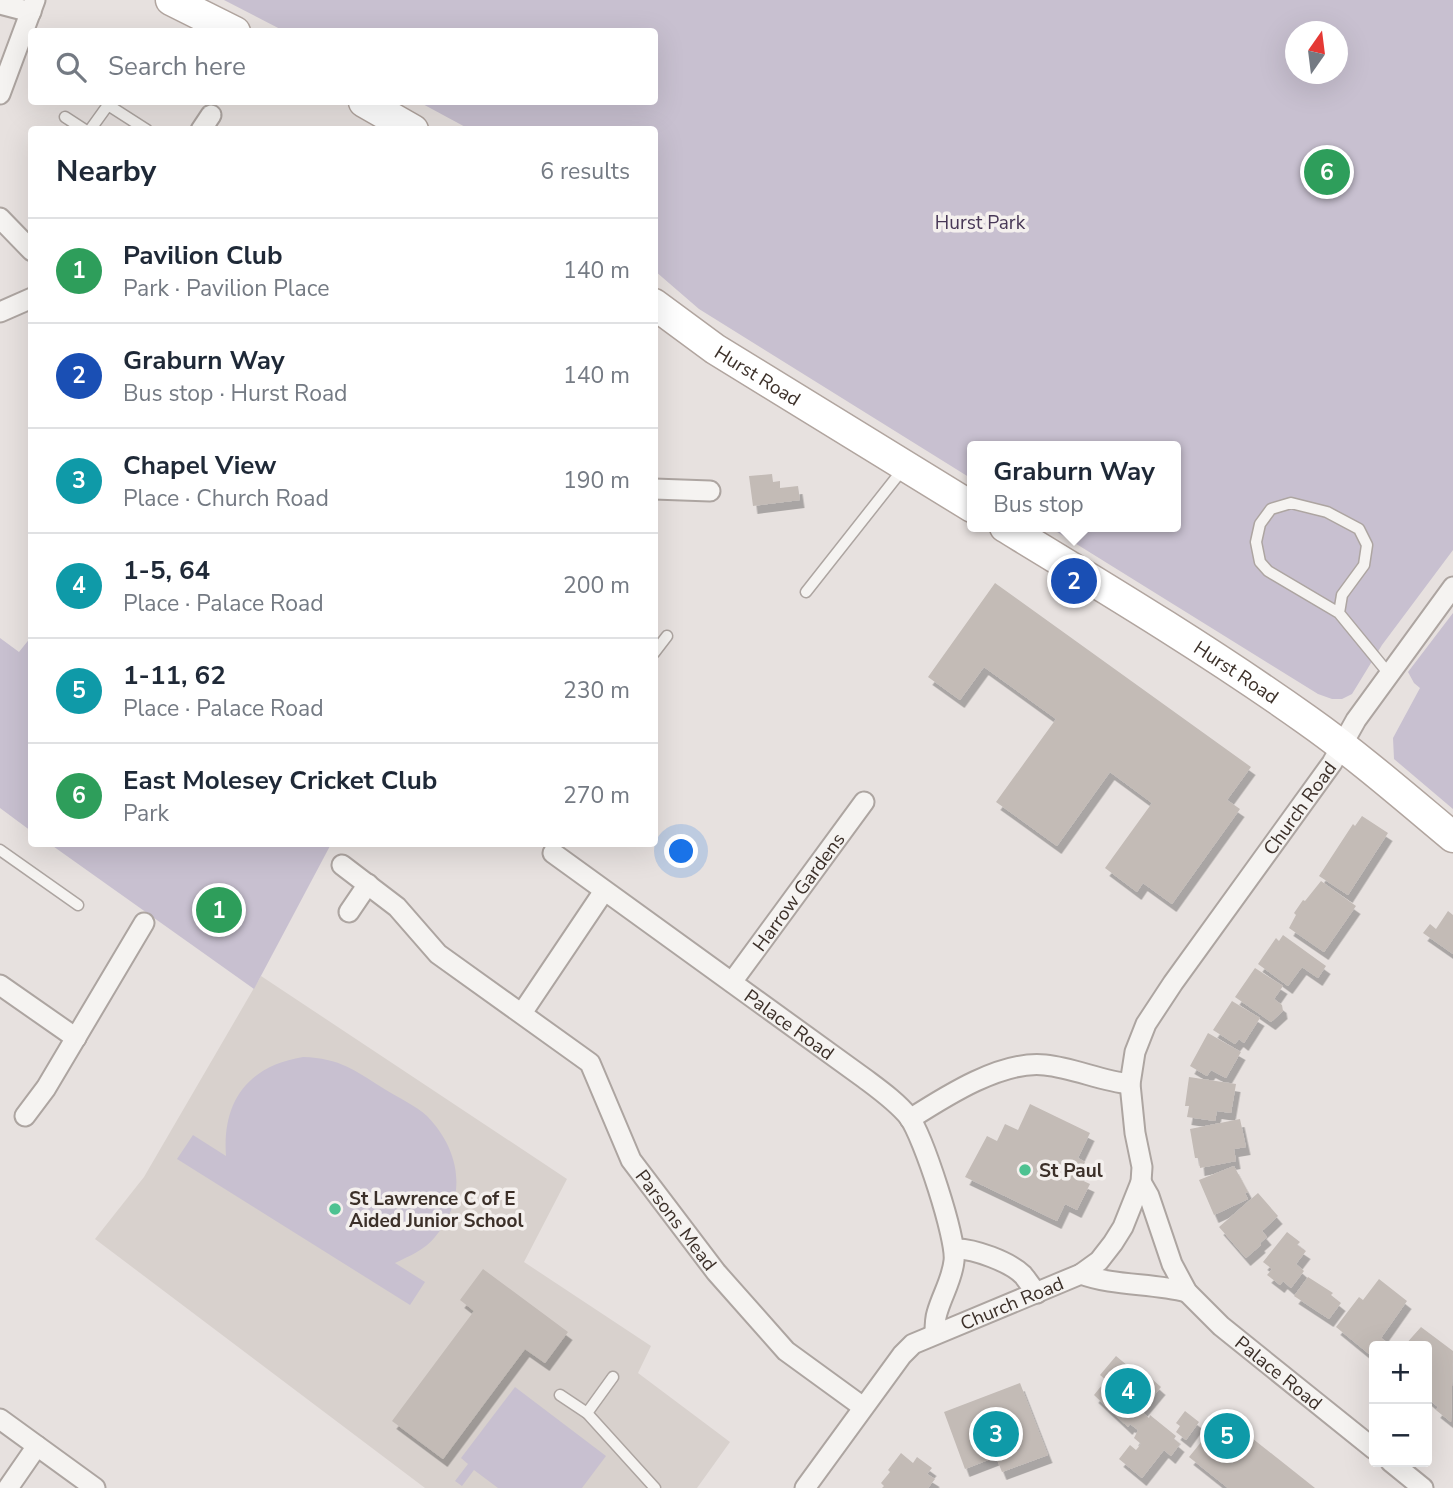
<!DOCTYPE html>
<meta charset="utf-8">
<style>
body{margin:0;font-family:"Nunito Sans",sans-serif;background:#f6f6f7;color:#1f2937}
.controls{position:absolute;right:21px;bottom:21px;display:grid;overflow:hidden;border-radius:7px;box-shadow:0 7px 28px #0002}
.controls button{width:63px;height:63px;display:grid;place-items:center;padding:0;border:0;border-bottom:2px solid #e0e1e3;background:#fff;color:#1f2937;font:35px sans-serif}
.compass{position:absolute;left:1285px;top:21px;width:63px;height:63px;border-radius:50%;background:#fff;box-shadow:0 7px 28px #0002;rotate:14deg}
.you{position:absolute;left:682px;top:852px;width:24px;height:24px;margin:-18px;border:5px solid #fff;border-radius:50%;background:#1a73e8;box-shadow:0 0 0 10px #1a73e833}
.badge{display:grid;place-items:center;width:46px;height:46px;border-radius:50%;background:#346e60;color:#fff;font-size:23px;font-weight:700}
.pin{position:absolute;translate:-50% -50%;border:4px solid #fff;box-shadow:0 2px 7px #0006}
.popup{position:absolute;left:967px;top:441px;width:214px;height:91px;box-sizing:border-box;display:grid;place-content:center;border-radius:7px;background:#fff;filter:drop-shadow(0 2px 5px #0005);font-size:23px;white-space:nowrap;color:#747a83}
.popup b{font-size:26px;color:#1f2937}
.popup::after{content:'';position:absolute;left:50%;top:100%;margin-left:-14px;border:14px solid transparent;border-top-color:#fff}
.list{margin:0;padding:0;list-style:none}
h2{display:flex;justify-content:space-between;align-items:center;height:91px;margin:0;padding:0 28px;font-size:30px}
h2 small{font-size:23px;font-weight:400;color:#747a83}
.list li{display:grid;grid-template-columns:46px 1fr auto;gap:21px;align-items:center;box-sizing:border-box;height:105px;padding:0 28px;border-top:2px solid #e0e1e3}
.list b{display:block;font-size:26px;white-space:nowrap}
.list p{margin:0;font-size:23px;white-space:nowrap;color:#747a83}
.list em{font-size:23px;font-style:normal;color:#747a83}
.icon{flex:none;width:38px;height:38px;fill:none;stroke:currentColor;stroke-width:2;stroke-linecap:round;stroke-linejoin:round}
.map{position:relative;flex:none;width:1453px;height:1488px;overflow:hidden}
.search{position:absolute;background:#fff;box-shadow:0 7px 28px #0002;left:28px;top:28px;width:630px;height:77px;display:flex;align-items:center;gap:18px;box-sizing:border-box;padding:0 24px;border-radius:7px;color:#747a83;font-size:26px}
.panel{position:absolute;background:#fff;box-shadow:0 7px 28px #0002;left:28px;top:126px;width:630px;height:721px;border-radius:7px}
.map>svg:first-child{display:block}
</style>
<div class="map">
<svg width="1453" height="1488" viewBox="0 0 1453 1488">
<defs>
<filter id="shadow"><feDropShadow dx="4.5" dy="8" stdDeviation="0" flood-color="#0004"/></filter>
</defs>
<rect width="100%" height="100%" fill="#e7e1df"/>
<polygon fill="#d8d1cd" points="261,976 567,1179 524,1262 651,1346 638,1373 730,1442 697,1488 425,1488 95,1239 144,1177"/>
<g fill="#c8c0d0" fill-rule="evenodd">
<path d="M224 0H1453V550L1382 645 1352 694 1342 699H1332L1318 694 1049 527H1176V446H972V479L699 309 655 271 654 130 469 129 419 102H654V32L284 31ZM1296 32H1338V74H1296Z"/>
<polygon points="1453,613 1453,809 1394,759 1393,738 1420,688 1414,683 1408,672"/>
<polygon points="31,637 31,831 0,808 0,638 19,652"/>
<polygon points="50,844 331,844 254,989"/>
<path d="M303 1057C340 1058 356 1071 386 1090 399 1098 416 1106 427 1116 461 1151 468 1198 435 1237 425 1250 409 1256 395 1263L425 1282 410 1305 177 1159 193 1135 226 1156C222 1101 248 1066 303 1057Z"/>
<polygon points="515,1387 606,1456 582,1488 498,1488 474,1470 462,1486 455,1481 468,1464 461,1458"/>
</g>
<g fill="#c3bbb6" filter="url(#shadow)">
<polygon points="772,474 773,482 780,481 780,488 798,486 800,500 753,506 749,476"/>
<polygon points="995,583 1251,767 1227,800 1240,809 1172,904 1143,883 1137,892 1105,868 1152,803 1110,772 1057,846 996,802 1056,719 984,667 960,700 928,677"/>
<polygon points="1362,816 1388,833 1348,895 1319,876 1353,824 1355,826"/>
<polygon points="1321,881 1356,906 1324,952 1289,928 1296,915 1294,913 1303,900 1305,901"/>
<polygon points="1448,911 1453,915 1453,954 1423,933 1430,924 1436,929"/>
<polygon points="1283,935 1326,966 1318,978 1302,967 1288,986 1258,964 1276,938 1279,941"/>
<polygon points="1255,968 1283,986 1274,999 1282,1005 1283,1011 1271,1022 1235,997"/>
<polygon points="1232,1001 1260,1018 1244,1043 1239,1039 1235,1044 1213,1030"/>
<polygon points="1208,1033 1241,1052 1226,1078 1211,1070 1207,1076 1190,1066"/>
<polygon points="1189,1077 1236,1084 1231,1113 1217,1111 1215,1121 1187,1117 1189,1106 1185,1106"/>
<polygon points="1030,1104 1090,1133 1078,1158 1085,1162 1077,1178 1090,1184 1077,1210 1065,1204 1057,1221 965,1177 987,1136 997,1141 1005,1124 1018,1130"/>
<polygon points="1240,1119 1246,1147 1234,1149 1236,1161 1200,1168 1199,1158 1195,1158 1190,1129"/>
<polygon points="1234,1166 1248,1192 1245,1193 1248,1199 1214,1215 1199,1180"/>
<polygon points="1258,1193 1278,1216 1262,1231 1267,1237 1260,1243 1261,1245 1246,1258 1219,1227"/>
<polygon points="1287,1232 1300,1242 1297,1245 1306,1251 1296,1264 1304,1271 1291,1288 1283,1281 1280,1285 1267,1275 1272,1269 1263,1262"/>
<polygon points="483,1269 568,1332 545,1363 525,1349 443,1459 392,1421 474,1311 460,1300"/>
<polygon points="1308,1277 1333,1293 1331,1295 1341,1303 1329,1319 1294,1296"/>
<polygon points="1379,1279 1407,1301 1381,1338 1392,1346 1374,1346 1374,1358 1336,1327 1359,1297 1363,1300"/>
<polygon points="1421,1327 1453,1351 1451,1422 1436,1410 1438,1407 1427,1398 1427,1346 1404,1346"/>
<polygon points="1116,1356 1139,1375 1143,1371 1161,1387 1141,1411 1149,1418 1150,1415 1176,1436 1174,1439 1180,1444 1171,1456 1164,1450 1142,1478 1119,1459 1130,1445 1136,1450 1141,1444 1134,1438 1138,1430 1130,1424 1128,1427 1094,1395 1106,1380 1100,1375"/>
<polygon points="1020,1383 1048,1455 1002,1472 996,1457 965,1469 944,1412"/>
<polygon points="1185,1411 1199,1422 1186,1440 1176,1432 1180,1426 1176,1423"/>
<polygon points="1223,1415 1315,1488 1228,1488 1189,1457"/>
<polygon points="901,1453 913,1463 917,1457 932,1468 927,1474 935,1479 928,1488 882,1488 884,1486 881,1483 890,1472 888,1470"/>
</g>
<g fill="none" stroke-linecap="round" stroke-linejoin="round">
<defs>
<g id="lane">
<polyline points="65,117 85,130"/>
<polyline points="90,130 108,105 147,130"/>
<polyline points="806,592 903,469"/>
<polyline points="1339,613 1342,595 1364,565 1367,545 1359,529 1327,512 1291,503 1271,509 1260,524 1256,542 1260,562 1268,571 1339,613 1389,674"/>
<polyline points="654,653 667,636"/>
<polyline points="0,850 78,905"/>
<polyline points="560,1395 587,1413 655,1488"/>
<polyline points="587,1413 613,1377"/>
</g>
<g id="street">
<polyline points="0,4 31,12"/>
<polyline points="0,94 35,0"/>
<polyline points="201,130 211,115"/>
<polyline points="0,218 32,251"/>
<polyline points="0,312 32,298"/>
<polyline points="654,489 710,491"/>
<path id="s1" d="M553 853 864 1078C880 1090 897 1102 909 1117 923 1136 957 1239 954 1261 952 1280 942 1295 937 1313 935 1319 935 1327 935 1334"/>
<path id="s2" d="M342 865 397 907 438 954 590 1063 631 1160 716 1272 786 1351 863 1407"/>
<polyline points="349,912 368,884"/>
<path id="s3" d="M732 982 864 802"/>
<polyline points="0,985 76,1038"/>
<polyline points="522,1013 604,891"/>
<polyline points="25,1116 46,1088 144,923"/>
<path d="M910 1119C946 1096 1002 1060 1045 1065 1074 1068 1101 1081 1130 1084"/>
<path id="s4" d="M1141 1182 1149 1196 1172 1264 1187 1292 1221 1326 1374 1449"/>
<path d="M955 1249C973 1248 1010 1262 1023 1275 1028 1281 1032 1288 1037 1293"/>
<path d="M1081 1274C1113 1286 1153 1283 1187 1292"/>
<polyline points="0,1419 95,1488"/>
<polyline points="1391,1462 1423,1488"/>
<polyline points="8,1488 37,1446"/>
<path id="s5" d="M805 1488 902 1355 913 1344 1081 1274 1099 1261 1113 1243 1123 1227 1141 1182 1142 1167 1135 1133 1130 1084 1135 1052 1146 1024 1173 983 1332 763 1356 720 1453 587"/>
</g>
<g id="primary">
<polyline points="171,0 235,32"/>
<polyline points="364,102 413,130"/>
<path id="s6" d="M654 304 715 349 972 507"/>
<path id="s7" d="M1005 527C1107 589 1210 651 1307 720 1358 756 1405 797 1453 837"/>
</g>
</defs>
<use href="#lane" stroke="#ada5a1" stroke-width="13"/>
<use href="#street" stroke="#ada5a1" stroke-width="23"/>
<use href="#primary" stroke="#b1a59f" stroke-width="33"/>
<use href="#lane" stroke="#f5f3f1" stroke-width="10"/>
<use href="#street" stroke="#f5f3f1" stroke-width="19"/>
<use href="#primary" stroke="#fff" stroke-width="30"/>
</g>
<g fill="#4dc291" stroke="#f4f0ee" stroke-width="2.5">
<circle cx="1025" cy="1170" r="7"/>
<circle cx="335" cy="1209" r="7"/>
</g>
<g text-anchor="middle" stroke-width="7" stroke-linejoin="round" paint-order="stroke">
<g font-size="19" fill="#483857" stroke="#f4f0ee">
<text x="980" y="229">Hurst Park</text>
</g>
<g font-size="19" fill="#3c3029" stroke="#f4f0ee">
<text dy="7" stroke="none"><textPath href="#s6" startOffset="126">Hurst Road</textPath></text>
<text dy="7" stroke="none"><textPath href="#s7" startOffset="273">Hurst Road</textPath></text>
<text dy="7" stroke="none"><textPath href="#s5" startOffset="901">Church Road</textPath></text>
<text dy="7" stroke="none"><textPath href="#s3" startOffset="112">Harrow Gardens</textPath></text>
<text dy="7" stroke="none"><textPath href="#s1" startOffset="292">Palace Road</textPath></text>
<text dy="7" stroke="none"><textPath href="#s2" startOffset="499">Parsons Mead</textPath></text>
<text dy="7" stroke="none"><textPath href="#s5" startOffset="287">Church Road</textPath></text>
<text dy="7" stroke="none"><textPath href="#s4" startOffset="242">Palace Road</textPath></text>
</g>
<g font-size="19" font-weight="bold" fill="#3c3029" stroke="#f4f0ee" text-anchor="start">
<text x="1039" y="1177">St Paul</text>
<text x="349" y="1205">St Lawrence C of E<tspan x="349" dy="22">Aided Junior School</tspan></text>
</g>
</g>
</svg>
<div class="controls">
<button>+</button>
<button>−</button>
</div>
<svg class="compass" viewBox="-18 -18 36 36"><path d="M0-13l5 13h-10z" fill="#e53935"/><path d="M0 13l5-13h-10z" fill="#747a83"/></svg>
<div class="you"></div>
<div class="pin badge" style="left:219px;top:910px;background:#2e9e5b">1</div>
<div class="pin badge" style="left:1074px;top:581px;background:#1a4fb4">2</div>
<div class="popup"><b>Graburn Way</b>Bus stop</div>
<div class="pin badge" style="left:996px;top:1434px;background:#0f9aa8">3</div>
<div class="pin badge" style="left:1128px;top:1391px;background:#0f9aa8">4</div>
<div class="pin badge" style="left:1227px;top:1436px;background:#0f9aa8">5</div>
<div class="pin badge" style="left:1327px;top:172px;background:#2e9e5b">6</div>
<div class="search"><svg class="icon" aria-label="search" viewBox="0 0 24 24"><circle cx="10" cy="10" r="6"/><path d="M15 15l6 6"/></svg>Search here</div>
<section class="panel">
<h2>Nearby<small>6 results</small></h2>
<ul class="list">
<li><span class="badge" style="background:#2e9e5b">1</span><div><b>Pavilion Club</b><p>Park · Pavilion Place</p></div><em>140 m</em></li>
<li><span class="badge" style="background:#1a4fb4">2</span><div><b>Graburn Way</b><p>Bus stop · Hurst Road</p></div><em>140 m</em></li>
<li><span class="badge" style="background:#0f9aa8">3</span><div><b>Chapel View</b><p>Place · Church Road</p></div><em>190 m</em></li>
<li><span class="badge" style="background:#0f9aa8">4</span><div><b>1-5, 64</b><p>Place · Palace Road</p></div><em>200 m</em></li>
<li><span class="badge" style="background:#0f9aa8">5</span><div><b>1-11, 62</b><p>Place · Palace Road</p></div><em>230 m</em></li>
<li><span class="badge" style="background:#2e9e5b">6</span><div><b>East Molesey Cricket Club</b><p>Park</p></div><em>270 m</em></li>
</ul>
</section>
</div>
